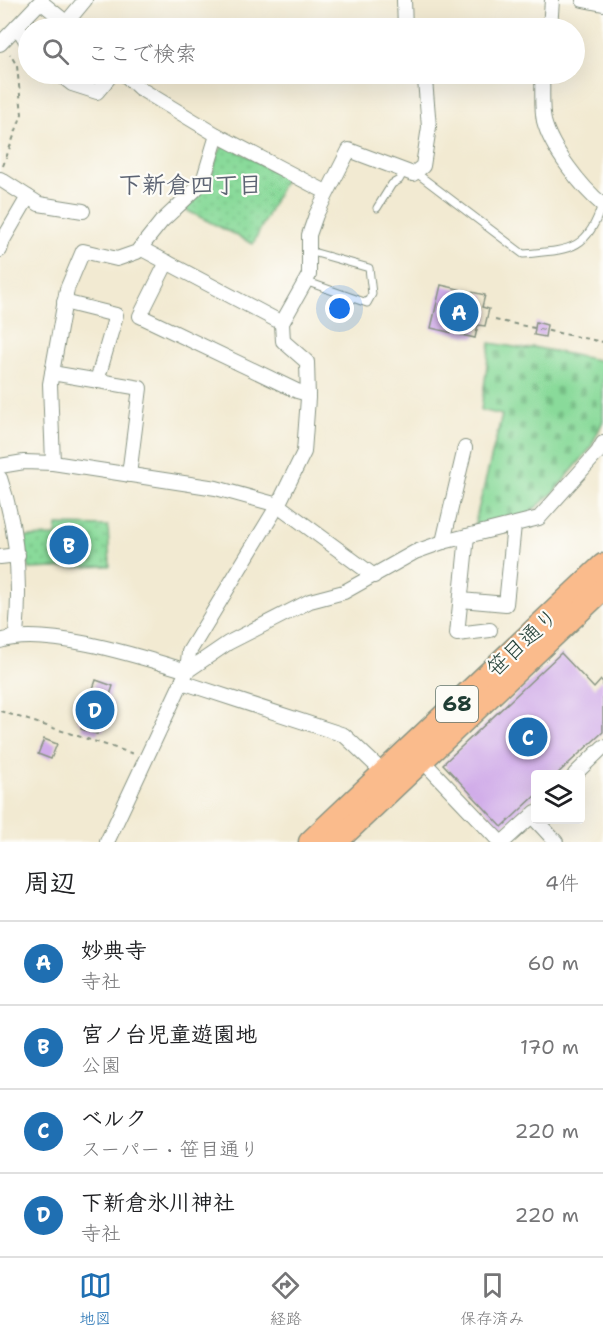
<!DOCTYPE html>
<html lang="ja">
<meta charset="utf-8">
<style>
body{margin:0;font-family:"Shantell Sans","Klee One",sans-serif;background:#f6f6f6;color:#202124}
.controls{position:absolute;right:18px;bottom:18px;display:grid;overflow:hidden;border-radius:6px;box-shadow:0 6px 24px #0002}
.controls button{width:54px;height:54px;display:grid;place-items:center;padding:0;border:0;border-bottom:2px solid #e0e0e0;background:#fff;color:#202124;font:30px sans-serif}
.you{position:absolute;left:340px;top:309px;width:21px;height:21px;margin:-15px;border:4px solid #fff;border-radius:50%;background:#1a73e8;box-shadow:0 0 0 9px #1a73e833}
.badge{display:grid;place-items:center;width:39px;height:39px;border-radius:50%;background:#1f6fb2;color:#fff;font-size:20px;font-weight:700}
.pin{position:absolute;translate:-50% -50%;border:3px solid #fff;box-shadow:0 2px 6px #0006}
.list{margin:0;padding:0;list-style:none}
h2{display:flex;justify-content:space-between;align-items:center;height:78px;margin:0;padding:0 24px;font-size:26px}
h2 small{font-size:20px;font-weight:400;color:#757577}
.list li{display:grid;grid-template-columns:39px 1fr auto;gap:18px;align-items:center;box-sizing:border-box;height:84px;padding:0 24px;border-top:2px solid #e0e0e0}
.list b{display:block;font-size:22px;white-space:nowrap}
.list p{margin:0;font-size:20px;white-space:nowrap;color:#757577}
.list em{font-size:20px;font-style:normal;color:#757577}
.icon{flex:none;width:33px;height:33px;fill:none;stroke:currentColor;stroke-width:2;stroke-linecap:round;stroke-linejoin:round}
.map{position:relative;flex:none;width:603px;height:842px;overflow:hidden}
.search{position:absolute;background:#fff;box-shadow:0 6px 24px #0002;left:18px;right:18px;top:18px;height:66px;display:flex;align-items:center;gap:15px;box-sizing:border-box;padding:0 21px;border-radius:33px;color:#757577;font-size:22px}
.sheet{height:414px;background:#fff}
nav{display:flex;justify-content:space-around;align-items:center;box-sizing:border-box;height:84px;border-top:2px solid #e0e0e0;background:#fff;font-size:16px;color:#757577}
nav a{display:grid;justify-items:center;gap:3px}
nav .on{color:#1f6fb2}
.map>svg:first-child{display:block}
</style>
<div class="map">
<svg width="603" height="842" viewBox="0 0 603 842">
<defs>
<pattern id="cemetery-stones" width="16" height="16" patternUnits="userSpaceOnUse" patternTransform="scale(1.5)"><rect width="16" height="16" fill="#89da9a"/><path d="M2 7V4a2 2 0 0 1 4 0v3zM10 15v-3a2 2 0 0 1 4 0v3z" fill="#76bc85"/></pattern>
<pattern id="park-dots" width="8" height="8" patternUnits="userSpaceOnUse" patternTransform="scale(1.5)"><rect width="8" height="8" fill="#89da9a"/><path d="M2 2h.1M6 6h.1" fill="none" stroke="#76bc85" stroke-width="1.8" stroke-linecap="round"/></pattern>
</defs>
<rect width="100%" height="100%" fill="#fdfcf7"/>
<filter id="ink" filterUnits="userSpaceOnUse"><feTurbulence type="fractalNoise" baseFrequency=".0167" numOctaves="2"/><feDisplacementMap in="SourceGraphic" scale="12" xChannelSelector="R" yChannelSelector="G"/><feConvolveMatrix kernelMatrix="1 2 1 2 8 2 1 2 1" color-interpolation-filters="sRGB"/></filter>
<filter id="wash" filterUnits="userSpaceOnUse"><feTurbulence type="fractalNoise" baseFrequency=".008" numOctaves="4" result="noise"/><feDisplacementMap in="SourceGraphic" scale="24" xChannelSelector="R" yChannelSelector="G"/><feGaussianBlur stdDeviation="1.35" result="paint"/><feColorMatrix in="noise" values="0 0 0 0 0 0 0 0 0 0 0 0 0 0 0 0 0 1.4 0 .05"/><feComposite in="paint" operator="in"/></filter>
<g filter="url(#wash)">
<rect width="100%" height="100%" fill="#f2ead2"/>
<polygon fill="url(#cemetery-stones)" stroke="#548c67" stroke-width="1.5" points="490,343 527,349 533,347 603,361 603,421 590,449 553,493 526,516 474,526 502,415 481,410"/>
<g fill="url(#park-dots)" stroke="#548c67" stroke-width="1.5">
<path d="M225 144 286 177 253 244 184 209C194 200 204 192 210 180 216 167 214 154 225 144Z"/>
<polygon points="57,525 108,526 110,566 29,569 24,537 56,536"/>
</g>
<g id="blocks">
<g fill="#d1ade9">
<polygon points="441,285 485,295 482,307 489,309 485,326 478,325 475,338 431,328"/>
<polygon points="536,322 547,325 545,337 534,335"/>
<polygon points="561,653 594,688 601,680 603,682 603,732 557,774 536,774 536,795 502,827 443,764"/>
<polygon points="96,680 113,686 108,701 114,703 103,731 99,729 97,734 81,729 83,723 78,722 85,693 91,695"/>
<polygon points="44,739 57,744 51,759 38,754"/>
</g>
</g>
</g>
<g filter="url(#ink)">
<use href="#blocks" fill-opacity="0" stroke="#889483" stroke-width="1.5"/>
<g fill="none" stroke-linecap="round" stroke-linejoin="round">
<defs>
<g id="lane">
<path d="M415 172 523 254C567 250 588 252 602 204"/>
<polyline points="377,208 392,184 399,180 404,171"/>
<polyline points="305,281 367,303 372,294 369,268 309,251"/>
</g>
<g id="street">
<polyline points="404,0 405,28"/>
<polyline points="583,0 603,4"/>
<polyline points="41,2 73,28"/>
<polyline points="66,23 85,0"/>
<polyline points="17,26 28,44"/>
<polyline points="550,28 552,0"/>
<polyline points="0,44 42,0"/>
<polyline points="59,74 72,84 97,92 112,74"/>
<polyline points="124,74 139,88 217,135 326,192"/>
<path d="M542 74C543 88 541 107 544 121 551 148 581 187 603 205"/>
<polyline points="0,179 39,204 83,211"/>
<polyline points="140,248 282,323"/>
<polyline points="0,250 3,240 28,197"/>
<polyline points="167,262 140,316 297,391 308,394"/>
<polyline points="64,302 116,315 97,381"/>
<polyline points="52,373 140,388 129,475"/>
<polyline points="53,463 50,384 67,289 83,251 117,259 137,252 161,222 195,190 204,178 217,135"/>
<polyline points="0,466 24,462 53,463 216,488 278,505 374,576"/>
<path d="M0 478C18 530 21 581 16 635"/>
<polyline points="467,536 457,634 490,630"/>
<polyline points="443,542 465,448"/>
<polyline points="0,557 18,555"/>
<polyline points="461,600 506,604 514,525"/>
<path d="M0 641C45 626 141 657 187 671"/>
<polyline points="187,671 228,643 310,601 344,592 415,552 443,542 539,518 598,452 603,443"/>
<polyline points="182,682 344,735 384,773"/>
<polyline points="422,760 500,842"/>
<polyline points="575,774 603,747"/>
<polyline points="532,816 556,842"/>
<polyline points="107,842 187,671 189,652 278,505 304,452 308,398 307,362 283,341 282,323 309,275 309,235 316,215 349,150 413,174 423,166 429,127 425,80 422,74"/>
<polyline points="503,842 536,812"/>
</g>
<g id="primary">
<polyline points="310,842 603,565"/>
<polyline points="336,842 603,589"/>
</g>
</defs>
<use href="#lane" stroke="#889483" stroke-width="9"/>
<use href="#street" stroke="#889483" stroke-width="16"/>
<use href="#primary" stroke="#889483" stroke-width="25"/>
<g stroke="#889483" stroke-width="2" stroke-dasharray="4.5 4.5" stroke-linecap="butt">
<polyline points="3,166 22,114 17,66 10,54"/>
<polyline points="495,320 603,342"/>
<polyline points="0,711 134,754"/>
</g>
<use href="#lane" stroke="#fff" stroke-width="7"/>
<use href="#street" stroke="#fff" stroke-width="14"/>
<use href="#primary" stroke="#fabb8c" stroke-width="22"/>
</g>
</g>
<g text-anchor="middle" stroke-width="4.5" stroke-linejoin="round" paint-order="stroke">
<rect fill="#fdfcf7" stroke="#62766e" stroke-width="1.5" x="436" y="686" width="42" height="36" rx="4.5"/>
<g font-size="21" font-weight="bold" fill="#1f3d34">
<text x="457" y="711">68</text>
</g>
<g font-size="22" fill="#1f3d34" stroke="#fdfcf7">
<text transform="translate(522 642) rotate(-43)" y="8">笹目通り</text>
</g>
<g font-size="24" font-weight="bold" fill="#5d6473" stroke="#fdfcf7">
<text x="190" y="193">下新倉四丁目</text>
</g>
</g>
</svg>
<div class="controls">
<button><svg class="icon" aria-label="layers" viewBox="0 0 24 24"><path d="M12 4l9 5-9 5-9-5zM3 14l9 5 9-5"/></svg></button>
</div>
<div class="you"></div>
<div class="pin badge" style="left:459px;top:312px">A</div>
<div class="pin badge" style="left:69px;top:545px">B</div>
<div class="pin badge" style="left:528px;top:737px">C</div>
<div class="pin badge" style="left:95px;top:710px">D</div>
<div class="search"><svg class="icon" aria-label="search" viewBox="0 0 24 24"><circle cx="10" cy="10" r="6"/><path d="M15 15l6 6"/></svg>ここで検索</div>
</div>
<section class="sheet">
<h2>周辺<small>4件</small></h2>
<ul class="list">
<li><span class="badge">A</span><div><b>妙典寺</b><p>寺社</p></div><em>60 m</em></li>
<li><span class="badge">B</span><div><b>宮ノ台児童遊園地</b><p>公園</p></div><em>170 m</em></li>
<li><span class="badge">C</span><div><b>ベルク</b><p>スーパー · 笹目通り</p></div><em>220 m</em></li>
<li><span class="badge">D</span><div><b>下新倉氷川神社</b><p>寺社</p></div><em>220 m</em></li>
</ul>
</section>
<nav>
<a class="on"><svg class="icon" aria-label="map" viewBox="0 0 24 24"><path d="M3 6l6-2 6 2 6-2v14l-6 2-6-2-6 2zM9 4v14M15 6v14"/></svg>地図</a>
<a><svg class="icon" aria-label="directions" viewBox="0 0 24 24"><path d="M12 3l9 9-9 9-9-9zM9 14v-3h6M13 9l2 2-2 2"/></svg>経路</a>
<a><svg class="icon" aria-label="saved" viewBox="0 0 24 24"><path d="M7 4h10v16l-5-4-5 4z"/></svg>保存済み</a>
</nav>
